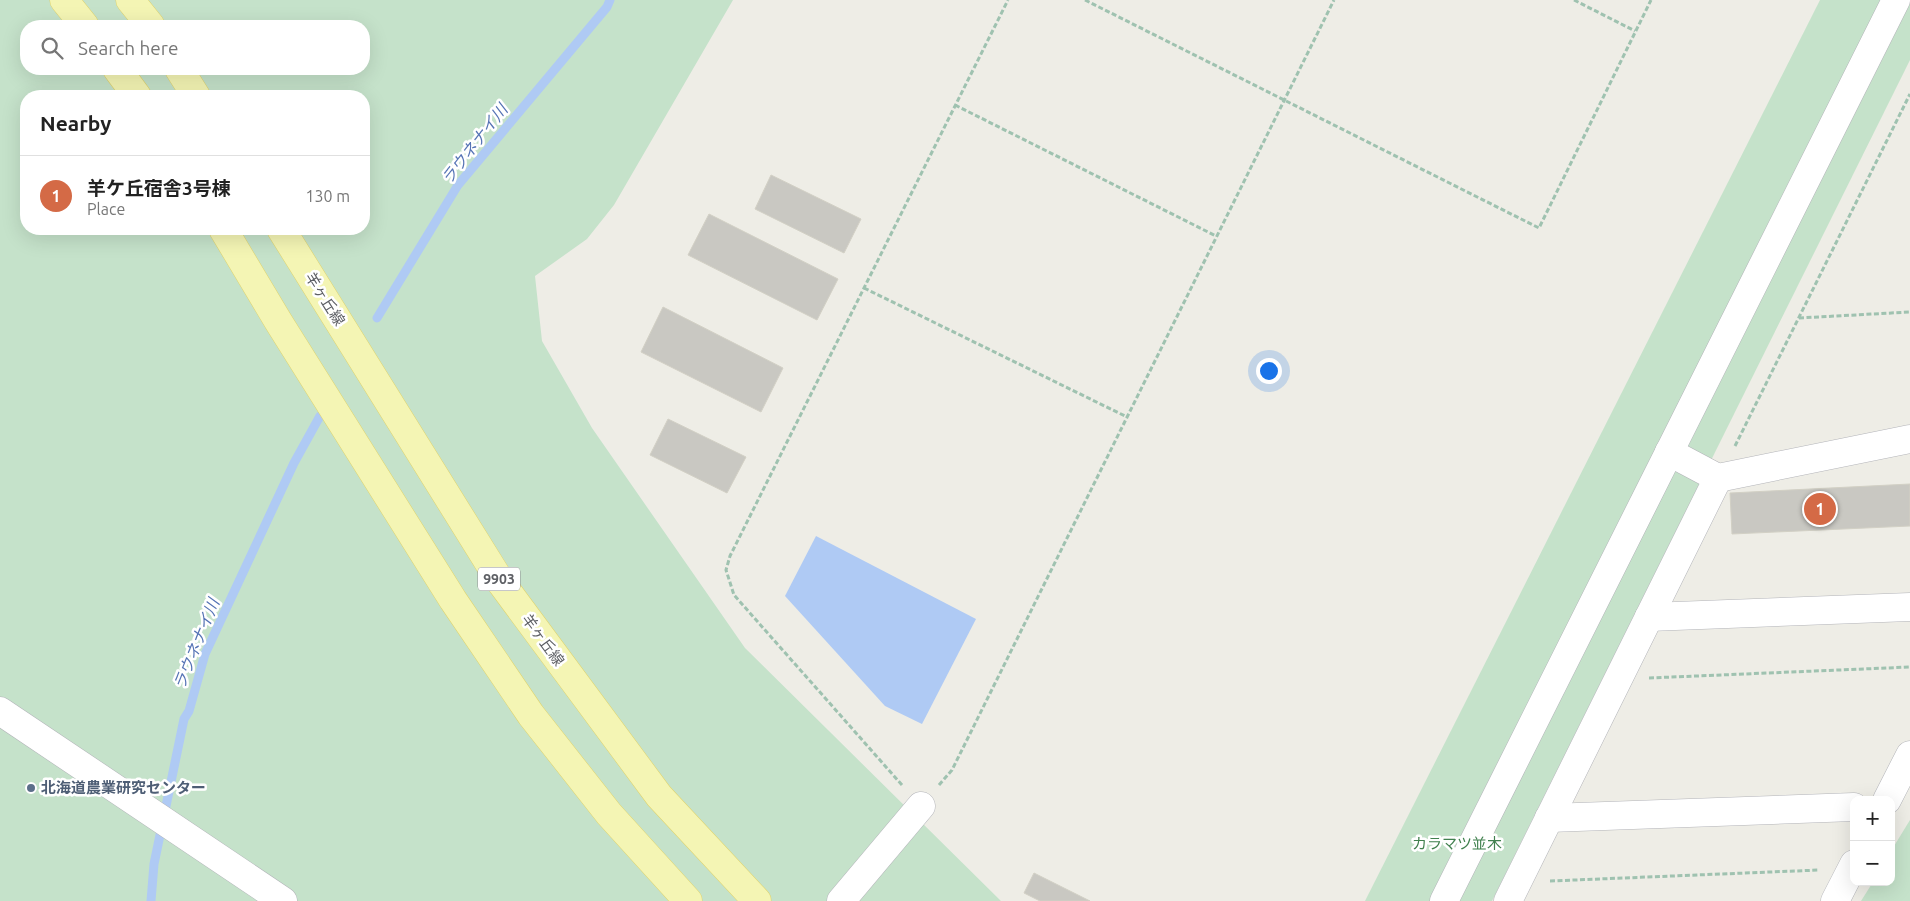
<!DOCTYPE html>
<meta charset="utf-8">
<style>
body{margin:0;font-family:Ubuntu,"Noto Sans JP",sans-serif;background:#f2f2f2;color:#222}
.controls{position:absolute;right:15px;bottom:15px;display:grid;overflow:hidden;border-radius:10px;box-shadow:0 5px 20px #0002}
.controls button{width:45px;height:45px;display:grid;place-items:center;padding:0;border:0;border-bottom:1px solid #e0e0e0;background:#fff;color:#222;font:25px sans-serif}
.you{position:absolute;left:1268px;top:370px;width:18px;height:18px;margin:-12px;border:4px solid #fff;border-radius:50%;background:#1a73e8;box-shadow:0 0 0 8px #1a73e833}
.badge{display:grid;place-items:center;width:32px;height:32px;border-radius:50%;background:#d46a46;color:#fff;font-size:16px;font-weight:700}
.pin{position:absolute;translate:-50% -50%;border:2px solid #fff;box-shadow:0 1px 5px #0006}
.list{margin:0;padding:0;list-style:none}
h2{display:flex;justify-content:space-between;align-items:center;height:65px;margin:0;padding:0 20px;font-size:21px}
h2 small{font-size:16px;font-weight:400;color:#767676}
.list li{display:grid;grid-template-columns:32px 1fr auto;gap:15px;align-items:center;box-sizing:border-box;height:80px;padding:0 20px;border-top:1px solid #e0e0e0}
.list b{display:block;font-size:19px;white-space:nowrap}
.list p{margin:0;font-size:16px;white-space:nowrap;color:#767676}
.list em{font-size:16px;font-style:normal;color:#767676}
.icon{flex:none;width:28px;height:28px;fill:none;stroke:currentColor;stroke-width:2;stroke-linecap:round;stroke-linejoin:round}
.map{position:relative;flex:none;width:1910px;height:901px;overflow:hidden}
.search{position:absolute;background:#fff;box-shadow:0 5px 20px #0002;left:20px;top:20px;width:350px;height:55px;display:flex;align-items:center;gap:12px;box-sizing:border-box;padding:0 18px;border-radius:20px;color:#767676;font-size:19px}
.panel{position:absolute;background:#fff;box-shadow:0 5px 20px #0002;left:20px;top:90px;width:350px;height:145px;border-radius:20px}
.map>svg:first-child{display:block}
</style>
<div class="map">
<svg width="1910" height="901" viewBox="0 0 1910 901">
<rect width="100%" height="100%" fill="#eeede6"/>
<g fill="#c5e2ca" fill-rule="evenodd">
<path d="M0 0H733L614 205 587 239 535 276 542 341 592 428 745 648 1001 901H0ZM26 26H364V69H26ZM26 96H364V229H26Z"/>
<polygon points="1820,0 1910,0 1910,60 1492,901 1365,901"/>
<polygon points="1910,820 1910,901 1861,901 1873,882 1891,882 1891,851"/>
</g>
<polygon fill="#afcaf4" points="816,536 976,619 922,724 885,706 785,596"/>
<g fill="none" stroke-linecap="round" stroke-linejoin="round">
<g stroke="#afcaf4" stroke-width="9">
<polyline points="377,318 458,185 607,7 610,0"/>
<polyline points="151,901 154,864 184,719 189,711 205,654 294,463 320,416"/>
</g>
</g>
<g fill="#c9c8c2" stroke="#d2d0c5">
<polygon points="771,175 861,219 844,253 755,209"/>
<polygon points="709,214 838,279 817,320 688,255"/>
<polygon points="663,307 783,368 761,412 641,352"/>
<polygon points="668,419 746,457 727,493 650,455"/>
<polygon points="1910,484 1910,526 1732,534 1730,493"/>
<polygon points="1034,873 1090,901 1040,901 1024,893"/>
</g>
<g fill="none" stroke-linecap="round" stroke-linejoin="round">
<defs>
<g id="minor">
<polyline points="1669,452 1718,478 1910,439"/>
<polyline points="1649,617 1910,607"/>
<polyline points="0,711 283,901"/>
<polyline points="1887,800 1910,755"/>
<polyline points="1549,818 1854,807"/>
<polyline points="841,901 921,806"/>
<polyline points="1444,901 1896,0"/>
<polyline points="1508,901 1718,478"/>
<polyline points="1835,901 1854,864"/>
</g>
<g id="major">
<polyline points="64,0 85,26"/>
<polyline points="130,0 151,26"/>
<polyline points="117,69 137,96"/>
<polyline points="179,69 196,96"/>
<polyline points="223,229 278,321 453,600 531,715 609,814 688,901"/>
<polyline points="281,229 502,584 659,796 757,901"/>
</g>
</defs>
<use href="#minor" stroke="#b3b4b9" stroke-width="29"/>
<use href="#major" stroke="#e0d46d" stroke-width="29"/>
<g stroke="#9fc2b0" stroke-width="3" stroke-dasharray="5 2.5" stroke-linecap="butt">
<polyline points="1085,0 1539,228 1651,0"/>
<polyline points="1574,0 1635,31"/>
<polyline points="955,105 1216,236"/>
<polyline points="864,288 1127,417"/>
<polyline points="1799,318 1910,312"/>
<polyline points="1735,446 1910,94"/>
<polyline points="1649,678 1910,667"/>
<polyline points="902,785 734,595 726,570 730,556 1008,0"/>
<polyline points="939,785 952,770 1334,0"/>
<polyline points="1550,881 1819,870"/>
</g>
<use href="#minor" stroke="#fff" stroke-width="28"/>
<use href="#major" stroke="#f4f5b4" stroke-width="28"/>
</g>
<circle fill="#5c6f8a" stroke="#fff" stroke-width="2" cx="31" cy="788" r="5"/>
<g text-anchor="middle" stroke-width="5" stroke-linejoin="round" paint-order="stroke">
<rect fill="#fff" stroke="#8e8f92" stroke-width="1" x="478" y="567.5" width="42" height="23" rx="4"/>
<g font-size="14" font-weight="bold" fill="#5d5f64">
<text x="499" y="584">9903</text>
</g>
<g font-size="15" fill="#5d5f64" stroke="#fff">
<text transform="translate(325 299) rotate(58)" y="5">羊ヶ丘線</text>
<text transform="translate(543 640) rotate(54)" y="5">羊ヶ丘線</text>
</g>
<g font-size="15" font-weight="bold" fill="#4e5e75" stroke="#fff" text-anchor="start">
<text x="41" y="793">北海道農業研究センター</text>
</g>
<g font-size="15" fill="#40804e" stroke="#fff">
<text x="1457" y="849">カラマツ並木</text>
</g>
<g font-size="16" font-style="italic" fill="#5573b5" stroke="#fff">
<text transform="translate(474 144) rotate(-52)" y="6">ラウネナイ川</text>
<text transform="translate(196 644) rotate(-68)" y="6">ラウネナイ川</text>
</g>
</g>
</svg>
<div class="controls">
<button>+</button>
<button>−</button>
</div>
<div class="you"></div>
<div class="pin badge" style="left:1820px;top:509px">1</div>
<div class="search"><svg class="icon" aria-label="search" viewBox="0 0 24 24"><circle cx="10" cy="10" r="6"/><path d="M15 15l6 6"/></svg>Search here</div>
<section class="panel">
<h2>Nearby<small></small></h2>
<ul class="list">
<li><span class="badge">1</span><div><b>羊ケ丘宿舎3号棟</b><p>Place</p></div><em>130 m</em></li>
</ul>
</section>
</div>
